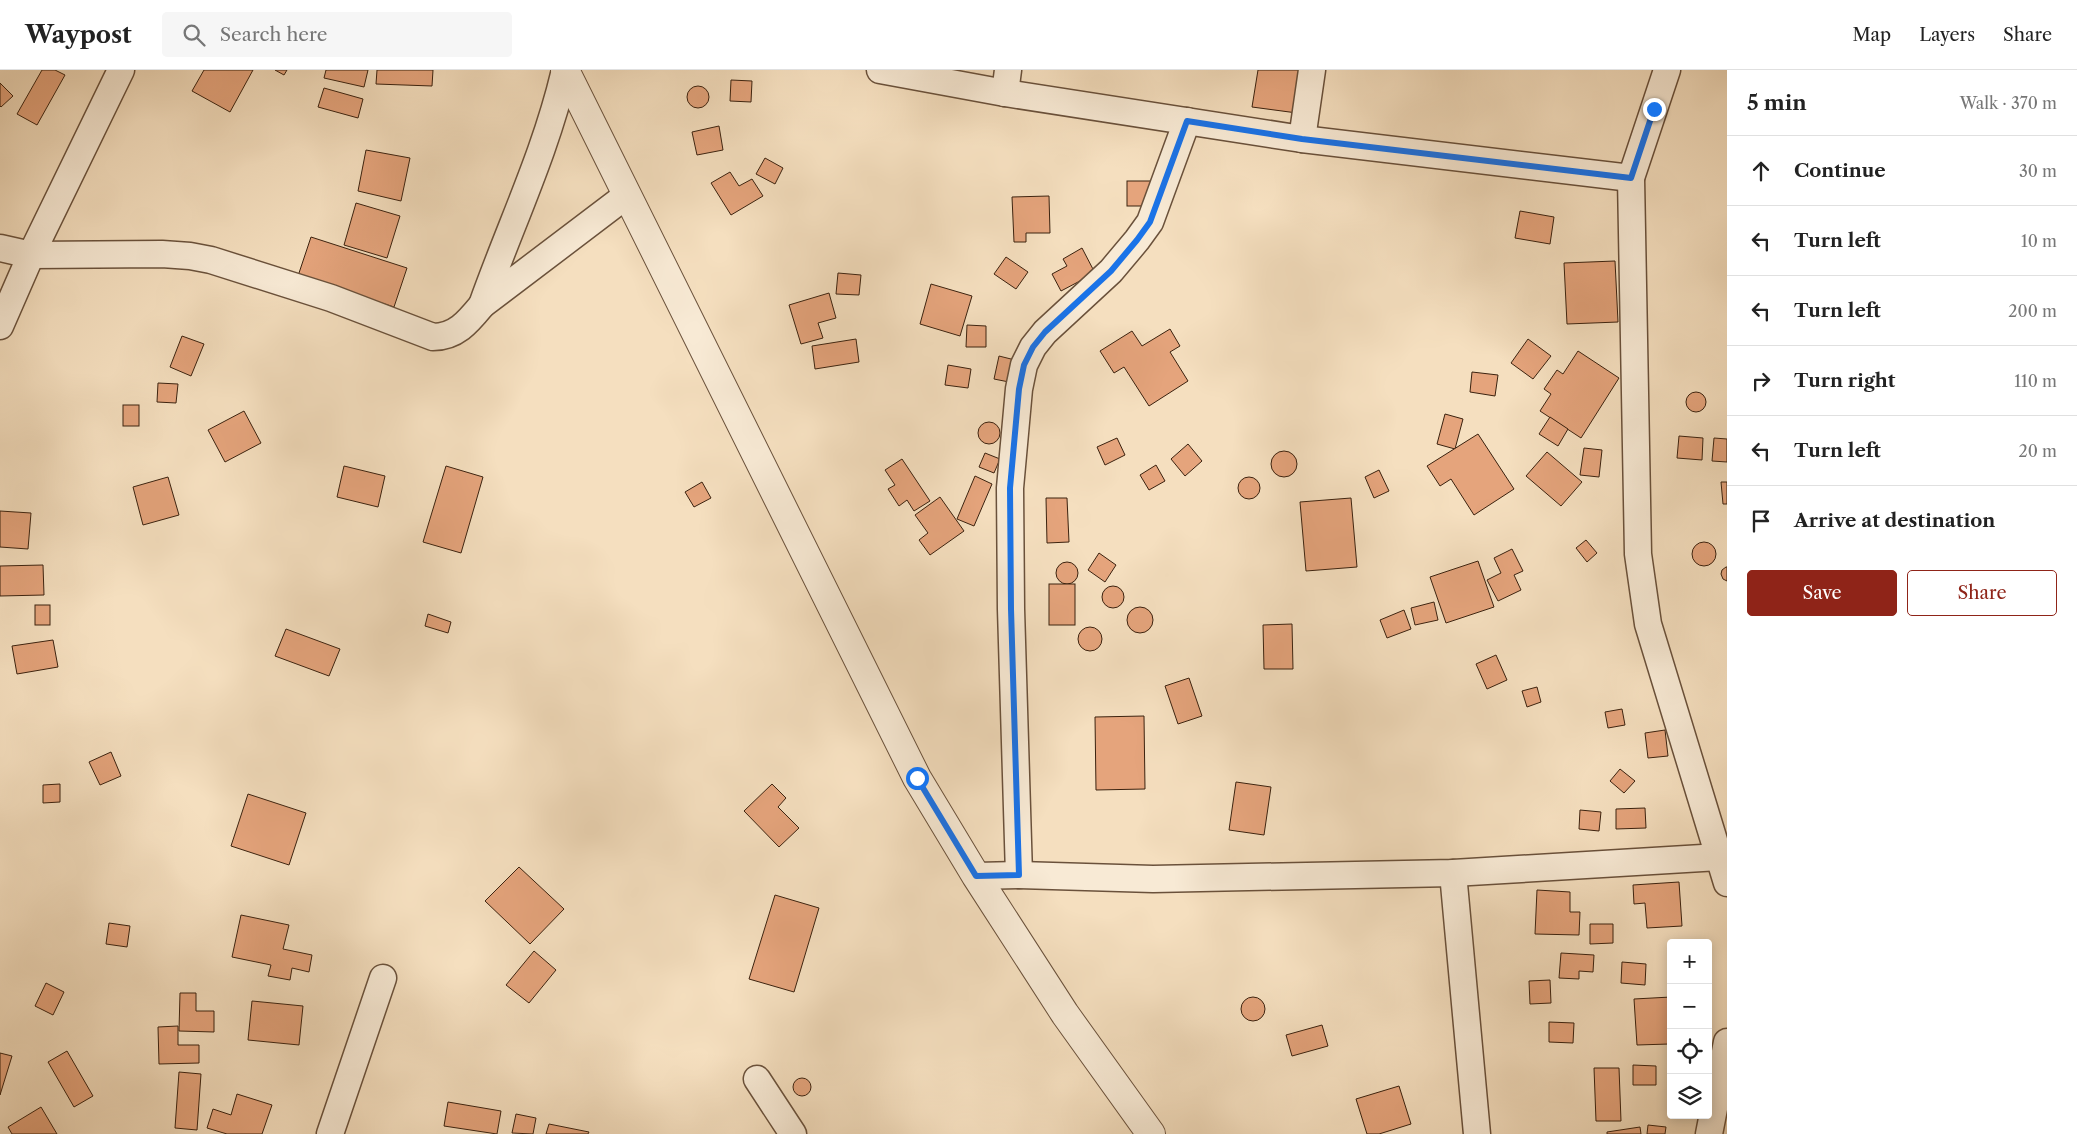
<!DOCTYPE html>
<meta charset="utf-8">
<style>
body{margin:0;font-family:"Libre Caslon Text",serif;background:#f6f6f6;color:#222}
.controls{position:absolute;right:15px;bottom:15px;display:grid;overflow:hidden;border-radius:5px;box-shadow:0 2px 12px #0003}
.controls button{width:45px;height:45px;display:grid;place-items:center;padding:0;border:0;border-bottom:1px solid #e0e0e0;background:#fff;color:#222;font:25px sans-serif}
.stop{position:absolute;width:15px;height:15px;margin:-11px;border:4px solid #1a73e8;border-radius:50%;background:#fff}
.stop.end{background:#1a73e8;border-color:#fff;box-shadow:0 1px 5px #0008}
.list{margin:0;padding:0;list-style:none}
h2{display:flex;justify-content:space-between;align-items:center;height:65px;margin:0;padding:0 20px;font-size:21px}
h2 small{font-size:16px;font-weight:400;color:#767676}
.list li{display:grid;grid-template-columns:32px 1fr auto;gap:15px;align-items:center;box-sizing:border-box;height:70px;padding:0 20px;border-top:1px solid #e0e0e0}
.list b{display:block;font-size:19px;white-space:nowrap}
.list em{font-size:16px;font-style:normal;color:#767676}
.actions{display:flex;gap:10px;padding:15px 20px}
.actions a{flex:1;padding:11px 0;border:1px solid #8f2418;border-radius:5px;text-align:center;font-size:18px;color:#8f2418}
.actions .main{background:#8f2418;color:#fff}
.icon{flex:none;width:28px;height:28px;fill:none;stroke:currentColor;stroke-width:2;stroke-linecap:round;stroke-linejoin:round}
.map{position:relative;flex:none;width:1727px;height:1064px;overflow:hidden}
header{display:flex;align-items:center;gap:30px;box-sizing:border-box;height:70px;padding:0 25px;background:#fff;border-bottom:1px solid #e0e0e0}
header strong{font-size:24px}
nav{display:flex;gap:28px;margin-inline-start:auto;font-size:18px}
.search{width:350px;height:45px;background:#f6f6f6;display:flex;align-items:center;gap:12px;box-sizing:border-box;padding:0 18px;border-radius:5px;color:#767676;font-size:19px}
main{display:flex}
aside{flex:1;background:#fff}
.map>svg:first-child{display:block}
</style>
<header>
<strong>Waypost</strong>
<div class="search"><svg class="icon" aria-label="search" viewBox="0 0 24 24"><circle cx="10" cy="10" r="6"/><path d="M15 15l6 6"/></svg>Search here</div>
<nav><a>Map</a><a>Layers</a><a>Share</a></nav>
</header>
<main>
<div class="map">
<svg width="1727" height="1064" viewBox="0 0 1727 1064">
<rect width="100%" height="100%" fill="#f5dfbf"/>
<filter id="stains"><feTurbulence type="fractalNoise" baseFrequency=".004" numOctaves="4"/><feColorMatrix values="0 0 0 0 .2 0 0 0 0 .09 0 0 0 0 .02 0 0 0 .5 -.17"/></filter>
<radialGradient id="worn" r=".72"><stop offset=".6" stop-color="#630" stop-opacity="0"/><stop offset="1" stop-color="#630" stop-opacity=".3"/></radialGradient>
<g fill="#e5a47c" stroke="#3b220f">
<polygon points="42,0 55,0 65,5 37,55 17,44"/>
<polygon points="204,0 253,0 230,42 192,21"/>
<polygon points="275,0 287,0 284,5"/>
<polygon points="326,0 368,0 364,17 324,8"/>
<polygon points="377,0 433,0 432,16 376,14"/>
<polygon points="1258,0 1304,0 1297,43 1252,37"/>
<polygon points="731,10 752,11 751,32 730,31"/>
<polygon points="0,13 13,26 1,37 0,36"/>
<circle cx="698" cy="27" r="11"/>
<polygon points="324,18 363,29 358,48 318,37"/>
<polygon points="719,56 723,80 697,85 692,62"/>
<polygon points="366,80 410,88 401,131 358,121"/>
<polygon points="765,88 783,98 775,114 756,104"/>
<polygon points="730,102 739,116 752,109 763,126 731,145 711,113"/>
<rect x="1127" y="111" width="24" height="25"/>
<polygon points="1049,126 1050,163 1026,163 1026,172 1014,172 1012,127"/>
<polygon points="356,133 400,146 387,188 344,175"/>
<polygon points="1520,141 1554,147 1550,174 1515,168"/>
<polygon points="311,167 407,198 394,237 298,206"/>
<polygon points="1082,178 1095,203 1061,221 1052,204 1067,196 1063,189"/>
<polygon points="1006,187 1028,202 1016,219 994,204"/>
<polygon points="1615,191 1618,252 1567,254 1564,193"/>
<polygon points="838,203 861,205 859,225 836,224"/>
<polygon points="931,214 972,226 960,266 920,254"/>
<polygon points="829,223 836,248 818,253 823,268 801,274 789,235"/>
<polygon points="967,255 986,256 986,277 966,277"/>
<polygon points="1170,259 1180,276 1170,282 1188,311 1149,336 1124,297 1114,303 1100,281 1132,261 1142,276"/>
<polygon points="182,266 204,274 191,306 170,297"/>
<polygon points="856,269 859,292 815,299 812,276"/>
<polygon points="1528,269 1551,286 1533,309 1511,293"/>
<polygon points="1578,281 1619,308 1581,368 1540,341 1551,324 1544,319 1557,300 1563,304"/>
<polygon points="999,286 1019,291 1014,313 994,309"/>
<polygon points="948,295 971,299 968,318 945,315"/>
<polygon points="1472,302 1498,305 1495,326 1470,322"/>
<polygon points="158,313 178,314 176,333 157,332"/>
<circle cx="1696" cy="332" r="10"/>
<rect x="123" y="335" width="16" height="21"/>
<polygon points="244,341 261,373 225,392 208,360"/>
<polygon points="1445,344 1463,349 1455,379 1437,374"/>
<polygon points="1550,347 1568,359 1558,376 1539,364"/>
<circle cx="989" cy="363" r="11"/>
<polygon points="1478,364 1514,419 1474,445 1451,409 1440,416 1427,396"/>
<polygon points="1679,366 1703,368 1702,390 1677,388"/>
<polygon points="1117,368 1125,385 1105,395 1097,377"/>
<polygon points="1714,368 1727,369 1727,392 1712,391"/>
<polygon points="1188,374 1202,391 1185,406 1171,389"/>
<polygon points="1584,378 1602,380 1599,407 1580,405"/>
<circle cx="1284" cy="394" r="13"/>
<polygon points="1547,382 1582,412 1561,436 1526,406"/>
<polygon points="985,383 1000,389 994,403 979,397"/>
<polygon points="902,389 930,431 914,441 907,430 899,436 888,419 895,415 885,400"/>
<polygon points="1156,395 1165,411 1149,420 1140,405"/>
<polygon points="344,396 385,406 378,437 337,427"/>
<polygon points="446,396 483,407 461,483 423,472"/>
<polygon points="1379,400 1389,421 1374,428 1365,407"/>
<polygon points="975,406 992,414 974,456 957,449"/>
<polygon points="168,407 179,445 143,455 133,417"/>
<circle cx="1249" cy="418" r="11"/>
<polygon points="702,412 711,428 694,437 685,422"/>
<polygon points="1721,412 1727,412 1727,434 1723,434"/>
<polygon points="940,427 964,461 930,485 919,470 928,463 915,445"/>
<polygon points="1046,428 1067,428 1069,472 1047,473"/>
<polygon points="1351,428 1357,497 1306,501 1300,432"/>
<polygon points="0,441 31,443 28,479 0,477"/>
<polygon points="1586,470 1597,483 1587,492 1576,478"/>
<circle cx="1704" cy="484" r="12"/>
<polygon points="1512,479 1523,501 1514,505 1521,520 1498,531 1487,510 1501,503 1494,488"/>
<polygon points="1099,483 1116,495 1105,512 1088,500"/>
<polygon points="1478,491 1494,537 1446,553 1430,507"/>
<circle cx="1067" cy="503" r="11"/>
<polygon points="43,495 44,525 0,526 0,496"/>
<polygon points="1726,497 1727,497 1727,511 1723,509 1721,504 1722,500"/>
<rect x="1049" y="514" width="26" height="41"/>
<circle cx="1113" cy="527" r="11"/>
<polygon points="1434,532 1438,550 1415,555 1411,538"/>
<rect x="35" y="535" width="15" height="20"/>
<circle cx="1140" cy="550" r="13"/>
<polygon points="1404,540 1411,559 1387,568 1380,550"/>
<polygon points="428,544 451,552 448,563 425,556"/>
<polygon points="1292,554 1293,599 1264,599 1263,555"/>
<circle cx="1090" cy="569" r="12"/>
<polygon points="286,559 340,579 329,606 275,586"/>
<polygon points="53,570 58,597 17,604 12,576"/>
<polygon points="1496,585 1507,610 1487,619 1476,594"/>
<polygon points="1189,608 1202,646 1178,654 1165,616"/>
<polygon points="1537,617 1541,632 1527,637 1522,621"/>
<polygon points="1622,639 1625,655 1608,658 1605,642"/>
<polygon points="1144,646 1145,719 1096,720 1095,647"/>
<polygon points="1665,660 1668,686 1648,688 1645,663"/>
<polygon points="111,682 121,706 100,715 89,692"/>
<polygon points="1620,699 1635,711 1624,723 1610,711"/>
<polygon points="1236,712 1271,717 1264,765 1229,760"/>
<polygon points="60,714 60,732 43,733 43,715"/>
<polygon points="772,714 786,728 778,737 799,758 779,777 744,741"/>
<polygon points="248,724 306,743 289,795 231,776"/>
<polygon points="1645,738 1646,758 1616,759 1616,739"/>
<polygon points="1580,740 1601,742 1599,761 1579,759"/>
<polygon points="519,797 564,839 530,874 485,831"/>
<polygon points="1679,812 1682,856 1647,858 1645,833 1634,834 1633,815"/>
<polygon points="1537,820 1570,822 1570,842 1580,842 1579,865 1535,864"/>
<polygon points="775,825 819,838 794,922 749,909"/>
<polygon points="241,845 289,855 283,879 312,885 309,902 292,898 290,910 268,906 271,895 232,887"/>
<polygon points="109,853 130,856 127,877 106,874"/>
<polygon points="1590,854 1613,854 1613,873 1590,874"/>
<polygon points="534,881 556,900 529,933 506,915"/>
<polygon points="1561,883 1594,885 1593,902 1579,901 1579,909 1559,908"/>
<polygon points="1622,892 1646,894 1645,915 1621,913"/>
<polygon points="1550,910 1551,933 1530,934 1529,911"/>
<polygon points="46,913 64,922 53,945 35,936"/>
<polygon points="180,923 196,923 196,941 214,941 214,962 179,961"/>
<polygon points="1671,927 1669,974 1637,975 1634,929"/>
<circle cx="1253" cy="939" r="12"/>
<polygon points="252,931 303,936 299,975 248,970"/>
<polygon points="1549,952 1574,953 1573,973 1549,972"/>
<polygon points="1322,955 1328,976 1292,986 1286,965"/>
<polygon points="178,956 178,975 199,975 199,993 159,994 158,957"/>
<polygon points="67,981 93,1026 74,1037 48,992"/>
<polygon points="0,983 12,986 0,1025"/>
<polygon points="1633,995 1656,996 1656,1015 1633,1015"/>
<polygon points="1594,998 1619,998 1621,1051 1596,1051"/>
<polygon points="179,1002 201,1004 197,1060 175,1058"/>
<circle cx="802" cy="1017" r="9"/>
<polygon points="1399,1016 1411,1054 1379,1064 1367,1064 1356,1029"/>
<polygon points="237,1024 272,1035 262,1064 227,1064 207,1058 213,1039 231,1045"/>
<polygon points="448,1032 501,1041 497,1064 444,1056"/>
<polygon points="41,1037 57,1064 12,1064 8,1057"/>
<polygon points="516,1044 536,1048 533,1064 512,1063"/>
<polygon points="549,1054 589,1062 588,1064 546,1064"/>
<polygon points="1648,1055 1666,1057 1665,1064 1647,1064"/>
<polygon points="1640,1057 1641,1064 1607,1064 1607,1062"/>
</g>
<g fill="none" stroke-linecap="round" stroke-linejoin="round">
<defs>
<g id="minor">
<polyline points="880,0 1005,23 1302,69 1631,108"/>
<polyline points="1667,0 1631,108 1638,484 1648,554 1727,813"/>
<polyline points="1005,23 1008,0"/>
<polyline points="1302,69 1312,0"/>
<path d="M0 178 31 185 162 184 190 186 211 190 331 228 433 267C456 267 468 252 482 235L627 125"/>
<path d="M482 235C510 156 546 82 565 0"/>
<polyline points="0,256 31,185 121,0"/>
<polyline points="1453,803 1477,1064"/>
<polyline points="1019,805 1011,539 1010,418 1019,319 1024,295 1033,277 1045,262 1111,201 1137,170 1150,152 1187,51"/>
<polyline points="976,806 1019,805 1153,809 1453,803 1719,787"/>
<polyline points="757,1009 793,1064"/>
<polyline points="330,1064 383,908"/>
<polyline points="1709,1064 1727,972"/>
</g>
<polyline id="tertiary" points="565,0 917,708 976,806 1065,944 1151,1064"/>
</defs>
<use href="#minor" stroke="#6a513b" stroke-width="29"/>
<use href="#tertiary" stroke="#6a513b" stroke-width="30"/>
<use href="#minor" stroke="#f8ead5" stroke-width="26"/>
<use href="#tertiary" stroke="#f8ead5" stroke-width="28"/>
</g>
<g fill="none" stroke-linecap="round" stroke-linejoin="round">
<polyline stroke="#1a73e8" stroke-width="6" points="917,708 976,806 1019,805 1011,539 1010,418 1019,319 1024,295 1033,277 1045,262 1111,201 1137,170 1150,152 1187,51 1302,69 1631,108 1654,39"/>
</g>
<rect width="100%" height="100%" filter="url(#stains)"/>
<rect width="100%" height="100%" fill="url(#worn)"/>
</svg>
<div class="controls">
<button>+</button>
<button>−</button>
<button><svg class="icon" aria-label="locate" viewBox="0 0 24 24"><circle cx="12" cy="12" r="6"/><path d="M12 2v4M12 18v4M2 12h4M18 12h4"/></svg></button>
<button><svg class="icon" aria-label="layers" viewBox="0 0 24 24"><path d="M12 4l9 5-9 5-9-5zM3 14l9 5 9-5"/></svg></button>
</div>
<div class="stop" style="left:917px;top:708px"></div>
<div class="stop end" style="left:1654px;top:39px"></div>
</div>
<aside>
<h2>5 min<small>Walk · 370 m</small></h2>
<ul class="list">
<li><svg class="icon" aria-label="ahead" viewBox="0 0 24 24"><path d="M12 20V5M6 11l6-6 6 6"/></svg><div><b>Continue</b></div><em>30 m</em></li>
<li><svg class="icon" aria-label="left" viewBox="0 0 24 24"><path d="M17 20v-9H6M10 6l-5 5 5 5"/></svg><div><b>Turn left</b></div><em>10 m</em></li>
<li><svg class="icon" aria-label="left" viewBox="0 0 24 24"><path d="M17 20v-9H6M10 6l-5 5 5 5"/></svg><div><b>Turn left</b></div><em>200 m</em></li>
<li><svg class="icon" aria-label="right" viewBox="0 0 24 24"><path d="M7 20v-9h11M14 6l5 5-5 5"/></svg><div><b>Turn right</b></div><em>110 m</em></li>
<li><svg class="icon" aria-label="left" viewBox="0 0 24 24"><path d="M17 20v-9H6M10 6l-5 5 5 5"/></svg><div><b>Turn left</b></div><em>20 m</em></li>
<li><svg class="icon" aria-label="arrive" viewBox="0 0 24 24"><path d="M6 21V4h12l-3 4 3 4H6"/></svg><div><b>Arrive at destination</b></div></li>
</ul>
<div class="actions"><a class="main">Save</a><a>Share</a></div>
</aside>
</main>
